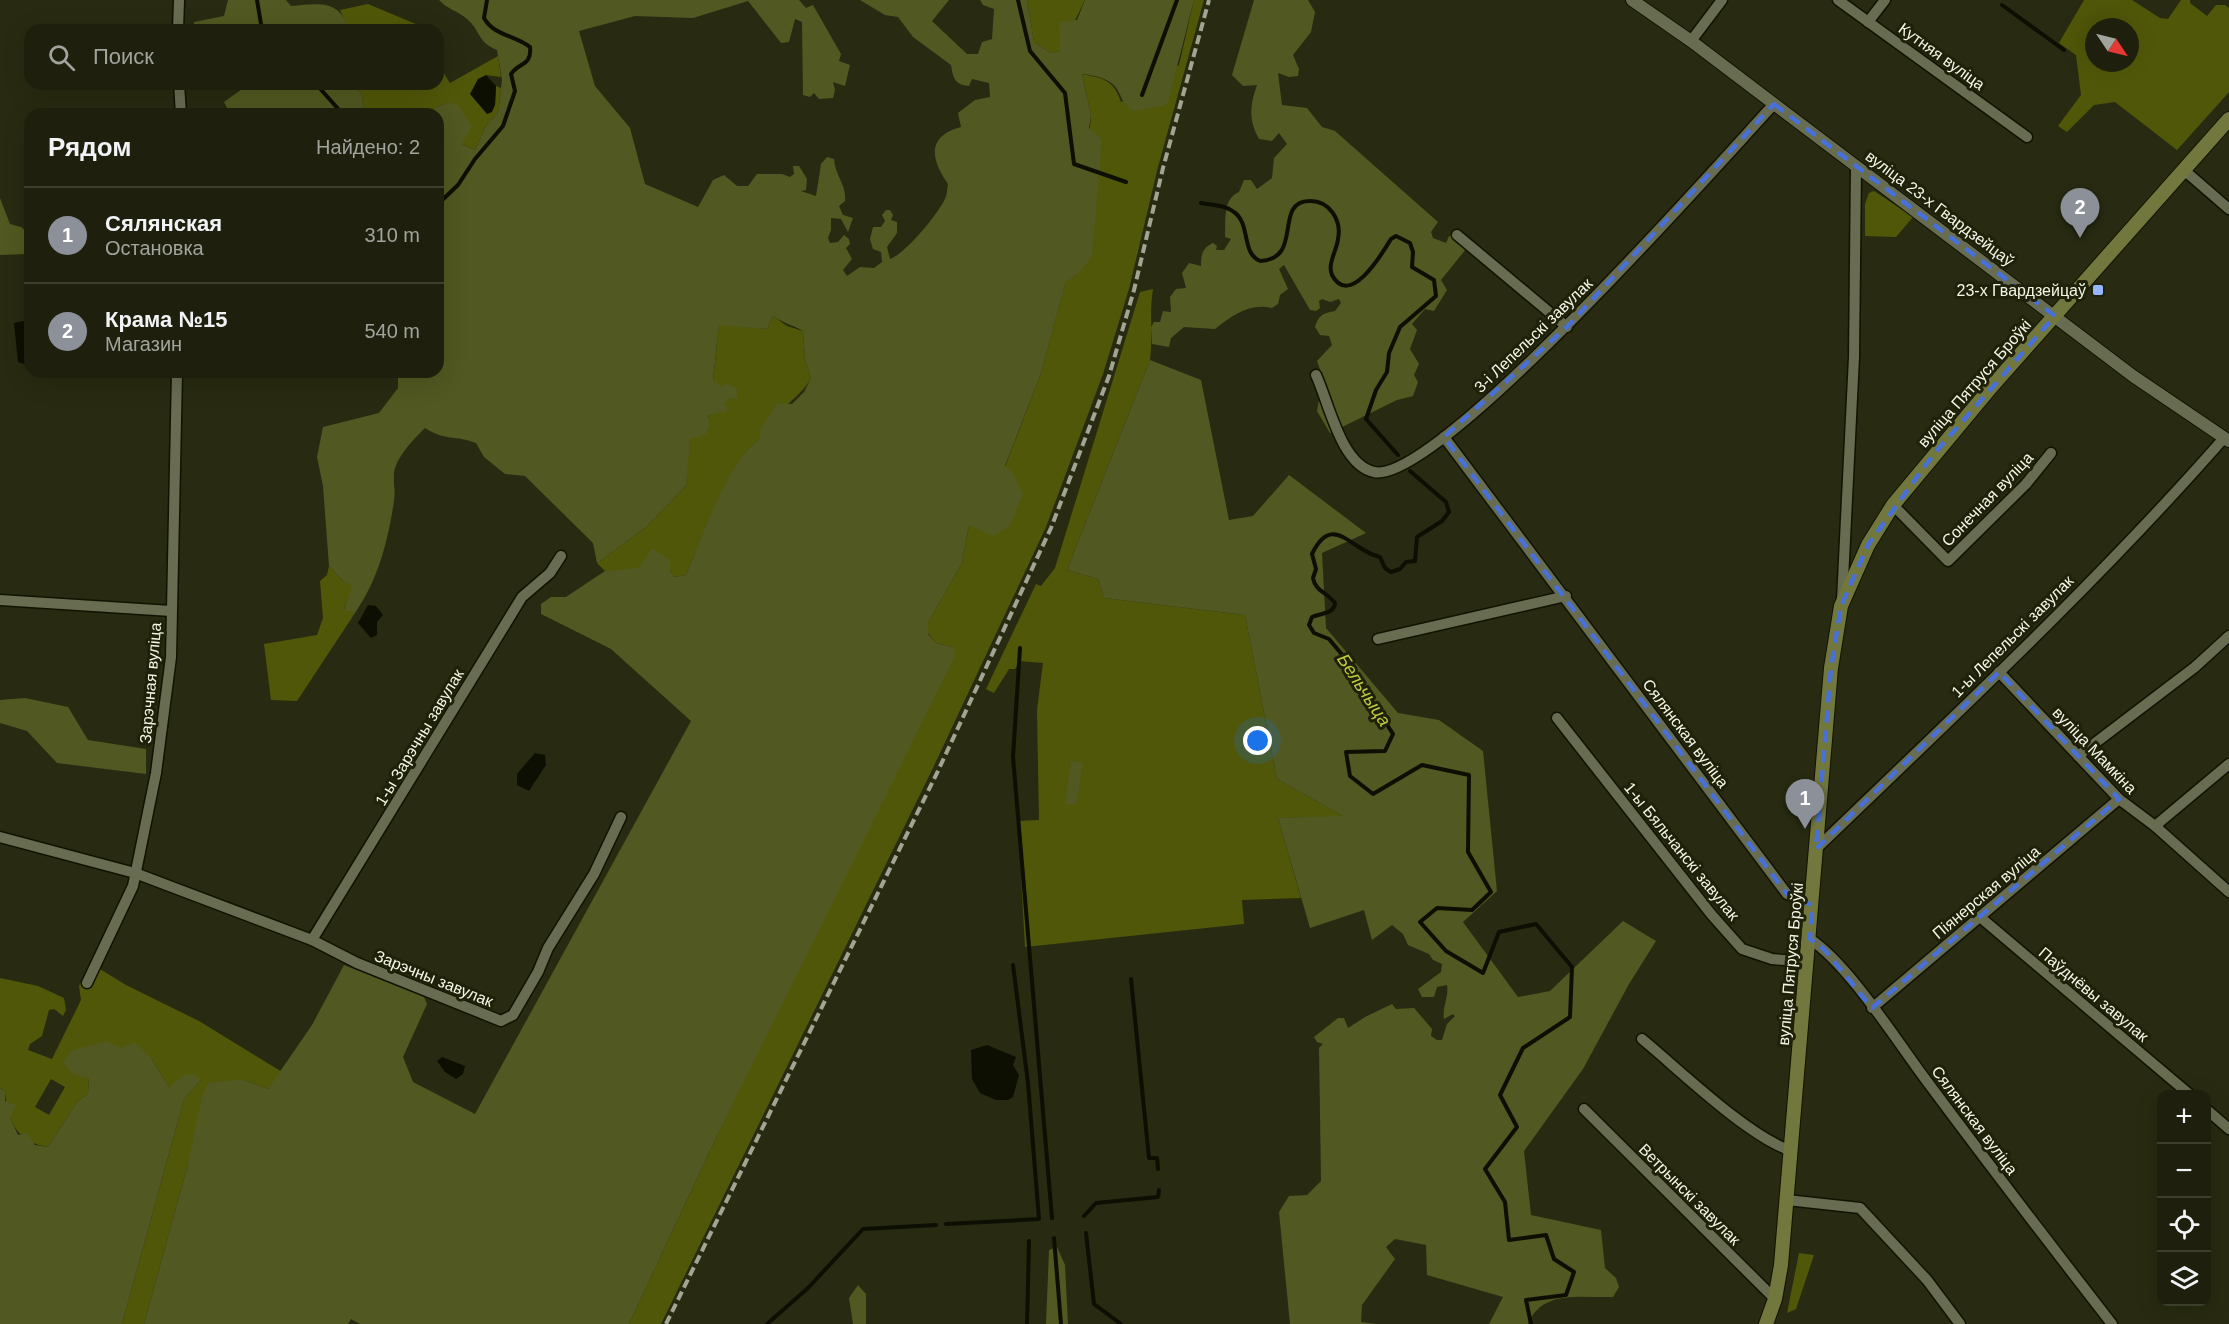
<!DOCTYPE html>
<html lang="ru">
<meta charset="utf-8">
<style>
body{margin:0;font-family:Arial,sans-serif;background:#262816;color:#f1f3f6}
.controls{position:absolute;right:18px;bottom:18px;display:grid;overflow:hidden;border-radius:12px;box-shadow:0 6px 24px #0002}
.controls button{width:54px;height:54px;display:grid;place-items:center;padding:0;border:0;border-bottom:2px solid #3c3e2e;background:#1e200d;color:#f1f3f6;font:30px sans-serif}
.compass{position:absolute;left:2085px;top:18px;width:54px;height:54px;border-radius:50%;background:#1e200d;box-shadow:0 6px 24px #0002;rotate:125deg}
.you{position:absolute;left:1258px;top:741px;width:21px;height:21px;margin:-15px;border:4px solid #fff;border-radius:50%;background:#1a73e8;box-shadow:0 0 0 9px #1a73e833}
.badge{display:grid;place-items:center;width:39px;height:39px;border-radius:50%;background:#8c9099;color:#fff;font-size:20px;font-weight:700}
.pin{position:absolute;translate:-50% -50px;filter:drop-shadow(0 2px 3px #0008)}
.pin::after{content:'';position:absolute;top:32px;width:21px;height:18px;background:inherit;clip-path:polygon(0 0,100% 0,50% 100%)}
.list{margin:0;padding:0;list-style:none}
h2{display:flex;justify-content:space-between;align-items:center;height:78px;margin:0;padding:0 24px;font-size:26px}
h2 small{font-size:20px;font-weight:400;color:#a1a39d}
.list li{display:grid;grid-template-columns:39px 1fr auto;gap:18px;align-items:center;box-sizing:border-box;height:96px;padding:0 24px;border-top:2px solid #3c3e2e}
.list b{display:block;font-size:22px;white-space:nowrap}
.list p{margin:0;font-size:20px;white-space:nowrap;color:#a1a39d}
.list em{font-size:20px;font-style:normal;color:#a1a39d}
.icon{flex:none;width:33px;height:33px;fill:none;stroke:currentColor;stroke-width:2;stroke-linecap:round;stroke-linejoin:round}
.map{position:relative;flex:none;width:2229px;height:1324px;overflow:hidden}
.search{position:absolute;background:#1e200d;box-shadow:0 6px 24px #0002;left:24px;top:24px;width:420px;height:66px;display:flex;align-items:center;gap:15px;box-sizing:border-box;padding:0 21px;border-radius:18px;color:#a1a39d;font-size:22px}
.panel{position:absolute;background:#1e200d;box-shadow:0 6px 24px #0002;left:24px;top:108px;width:420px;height:270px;border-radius:18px}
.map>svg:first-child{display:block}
</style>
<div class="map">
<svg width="2229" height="1324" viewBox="0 0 2229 1324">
<rect width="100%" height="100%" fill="#282b11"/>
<g fill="#515709" fill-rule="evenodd">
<polygon points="1027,0 1085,0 1060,51 1051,53 1034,42"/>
<path d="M1194 0H1204L1158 167 1129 289 1103 374 1046 527 932 770 661 1324H629L714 1142 953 647 936 643 928 633V623L962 563 969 525 1005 467 1041 373 1066 280 1077 275 1091 115 1082 74C1103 78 1114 80 1121 102L1179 65Z"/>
<path d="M2084 0H2132L2160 18 2168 19 2181 0H2190V3L2207 16 2216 5H2225L2229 8V92L2177 150 2115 102 2094 105 2067 132 2058 126 2081 95 2076 55 2059 43ZM2094 27H2130V63H2094Z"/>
<polygon points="368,4 430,30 349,30 340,10"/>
<polygon points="498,56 501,77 486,75 495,105 496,86 501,88 498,113 486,126 475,150 462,144 448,102 422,114 364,114 362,94 352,84 438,84 438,64 450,83"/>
<polygon points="1874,191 1913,217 1896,237 1865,236 1865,204 1869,193"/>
<path d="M1153 289C1149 313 1153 336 1150 360L1067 570 1098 579 1104 598 1245 615 1277 779 1345 817 1278 818 1301 898 1242 900 1244 924 1025 947 1018 821 1039 820 1037 710 1043 663 1020 661 1015 669H1009L994 693 986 689 1036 584 1041 586 1055 568 1140 292Z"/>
<path d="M773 316 787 326 803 331 805 360 811 378C798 403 763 416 758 441 730 458 700 543 686 575L674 577 670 570 605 571 597 563 645 528 686 486C687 472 685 450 690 438 696 424 718 410 729 398L713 381 719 324 767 329Z"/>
<polygon points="329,566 342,580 353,586 344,609 355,613 297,701 271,700 264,644 317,635 323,618 320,581 327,575"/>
<path d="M90 963 126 985 199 1021 282 1072 268 1089 241 1079 196 1135 144 1324H122L184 1099 201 1080 169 1087 151 1058 89 1078 88 1093 77 1102 48 1147C19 1143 5 1120 6 1092L0 1088V978L38 986 64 998 66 1010 63 1016 54 1009 49 1010 42 1036 30 1044 28 1050 52 1059 81 1000 79 986ZM51 1079 65 1087 49 1115 35 1107Z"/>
<polygon points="1799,1253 1814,1255 1796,1309 1787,1313"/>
</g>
<g fill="#525821">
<path d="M228 0H286L291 6C321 3 340 0 349 30H194V22L224 16Z"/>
<path d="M439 0H799L806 8 813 5 841 54 839 61 850 65 845 86 833 82 835 90 833 98 819 99 814 93 810 97 803 95 802 22 795 19 789 42 781 43 748 1 693 18 635 16 579 31 595 86 630 128 645 184 698 207 713 180 724 175 737 186H748L757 174H782L790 177 794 174 793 166H799L807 179 806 190 801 191 816 196 821 164 827 157 834 159C835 175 847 186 845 201L839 206 843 215 853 218 848 232 841 219 831 218V230L828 238 830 243 838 242 844 235 849 239 850 244 846 248 852 259 843 270 847 276 860 267 874 268 882 262 881 252 873 249 870 239 873 227H881L885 221 882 215 886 210H890L893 215 891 220 897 222V233L887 247 890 259C905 254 938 214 945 199 947 195 947 189 948 184 931 160 926 136 961 127L958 113 975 100 990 97 989 83 972 79 969 86C955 85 953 78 951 65L913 37 898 17 885 15 860 0H949L932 21 967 54H978L982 42 992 39 994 9 983 5 980 0H1027L1034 42 1051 53 1060 51 1059 22 1077 20 1085 0H1194L1168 102 1162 106 1134 111C1121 102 1124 101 1117 89 1110 78 1093 75 1082 74L1091 115 1089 128 1102 139 1092 257 1077 275 1066 281 1041 373 1005 466 1013 473 1023 494 1010 526 993 536 969 525 962 563 928 623V634L936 643 953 647 955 656 714 1142 629 1324H360L351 1319 348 1324H144L188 1164 202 1097 209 1083 241 1079 268 1089 312 1025 344 965 424 997 427 1004 403 1057 413 1082 475 1114 691 721 611 649 541 614V604L551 597H566L605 571 639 568 652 548 670 560V570L674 577 686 575C700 542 729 458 758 441L761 428 777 403 792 404 804 392 811 378 805 360 803 331C793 325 783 323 773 316L767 329 719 325 713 380 721 387 726 383 737 389V399L729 398 724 404 728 408 725 413 718 412 708 416 710 425 706 434 690 439 686 486 645 528 597 563 593 543 525 476 505 474 484 457 476 443C455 435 445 441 425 428 414 439 400 453 395 468 392 478 396 491 394 501 388 541 378 580 355 613L344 610 352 586 342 580 329 566 323 486 317 457 323 427 379 413 398 388V372H438V114H422L448 102 459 106 472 126 462 144 475 150 486 126 498 113 502 80 497 50C477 42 481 31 467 19 458 11 447 9 439 0Z"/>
<path d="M1254 0H1308L1315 12 1311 32 1293 55 1299 69 1298 76 1289 77 1278 73 1282 105 1307 108 1322 127 1335 131 1438 222 1431 232 1433 238 1446 243 1449 236 1454 235 1466 249 1441 280 1447 290 1434 311 1425 309 1412 324 1417 330 1410 349 1419 364 1414 375 1418 382 1413 396 1397 400 1330 433 1317 411 1323 378 1317 361 1332 345 1329 336 1320 335 1315 327C1319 315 1323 313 1335 311L1341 303 1339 299 1330 302 1322 299 1319 301 1320 308 1316 311 1310 310 1284 265 1279 269 1288 289 1280 295 1278 304 1272 308C1249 303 1233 315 1215 329L1184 327 1171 338 1169 347 1152 344 1151 327 1154 322H1160L1163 311 1171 312 1170 297 1176 289 1186 288 1182 273 1189 263 1201 266C1201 255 1202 248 1213 243L1217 246 1216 250H1224L1231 239 1225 237C1226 221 1222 199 1239 192L1244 180H1251L1257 189 1272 178 1274 158 1287 144 1279 133 1272 141 1259 139C1248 119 1250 105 1257 85L1243 86 1232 75Z"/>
<polygon points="249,84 352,84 362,94 364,114 230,114 224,102"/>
<polygon points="0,198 10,224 21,227 29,234 27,254 0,255"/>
<path d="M1150 360 1201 380 1229 520 1253 516 1289 475 1366 533 1322 553 1326 628 1398 713 1439 720 1483 751 1497 891 1463 922 1518 997 1550 991 1623 921 1656 941 1629 984 1583 1069 1524 1151 1531 1215 1601 1230 1605 1268 1616 1278 1619 1287 1613 1297C1581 1298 1542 1289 1528 1324H1489L1503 1297 1427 1275 1426 1245 1395 1239 1386 1247 1395 1259 1362 1305 1361 1322 1377 1324H1290L1279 1212 1289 1196 1307 1195 1321 1181 1319 1048 1323 1044 1317 1042 1314 1037 1338 1018H1344L1348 1028 1365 1017 1392 1004 1396 1009 1414 1008 1432 1029 1431 1036 1437 1040H1442L1447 1024 1455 1016 1453 1014 1444 1019C1442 1007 1449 998 1447 985L1437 987 1434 997H1422L1418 989 1441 972 1442 964 1433 960 1429 954 1408 945 1403 934 1392 925 1372 940 1364 910 1310 928 1278 818 1343 816 1277 779 1245 615 1104 598 1098 579 1067 570Z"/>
<polygon points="25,698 68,707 88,740 146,749 146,774 57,763 27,731 0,723 0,700"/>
<polygon points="1071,761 1083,763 1076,805 1065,804"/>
<polygon points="106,1041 122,1048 134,1042 151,1058 169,1087 184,1075 193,1074 201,1080 184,1099 122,1324 0,1324 0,1088 6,1092 5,1101 16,1105 10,1118 18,1135 27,1133 35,1145 48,1147 77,1102 88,1093 89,1078 74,1075 63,1063 71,1051"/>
<polygon points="1057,1247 1065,1265 1068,1324 1046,1324 1049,1250"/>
<polygon points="858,1285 866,1294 866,1324 853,1324 849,1298"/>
</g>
<g fill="#0d0f03">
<polygon points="486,75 496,86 495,105 492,112 487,114 470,94 478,79"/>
<polygon points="23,321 30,323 30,366 18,362 14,323"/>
<polygon points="368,605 376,606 383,615 377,622 377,635 371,638 358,623"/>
<polygon points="535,753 545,755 546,765 529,791 517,785 517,774"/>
<polygon points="987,1045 1016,1057 1013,1065 1019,1075 1013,1097 1008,1100 996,1100 980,1093 972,1079 971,1050"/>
<polygon points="442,1057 465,1066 463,1074 456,1079 445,1072 437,1061"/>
</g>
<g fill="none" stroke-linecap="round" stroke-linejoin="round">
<g stroke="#0d0f03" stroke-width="4">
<polyline points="257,0 262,30"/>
<polyline points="1018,0 1030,51 1065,93 1074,164 1126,182"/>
<polyline points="2002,5 2064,50"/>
<polyline points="316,84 340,111 338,114"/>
<polyline points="1142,95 1177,0"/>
<path d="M1201 203C1212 205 1225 205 1234 212 1251 224 1241 253 1260 261 1304 259 1273 202 1309 201 1329 200 1342 220 1338 239 1337 250 1327 264 1332 275 1350 309 1383 252 1391 239L1396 236 1410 243 1413 252 1412 267 1434 280 1436 296 1400 327 1389 353 1387 372 1376 390 1366 419 1398 455"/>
<path d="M438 204 458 185 475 159 503 126 515 91 511 74C519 62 532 66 530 47 515 35 494 36 484 18L487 0"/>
<path d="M1410 471 1446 502 1449 512 1442 521 1417 537 1415 561 1406 562 1400 569 1391 572 1385 568 1380 557C1351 551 1333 511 1312 554L1316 569 1313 578C1315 591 1328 593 1335 603 1334 614 1322 613 1312 617L1309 625 1314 633 1329 639 1344 657 1393 734 1385 751 1346 752 1350 776 1373 794 1422 765 1469 775 1468 852 1491 892 1472 910 1437 908 1420 922 1446 951 1483 973 1499 932 1536 924 1572 967 1570 1017 1523 1048 1500 1095 1517 1127 1485 1169 1505 1202 1509 1240 1546 1235 1554 1259 1574 1272 1566 1295 1526 1300 1531 1324"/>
<polyline points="1020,648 1013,757 1052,1218"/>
<polyline points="1131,979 1149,1158 1157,1158 1158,1169"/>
<polyline points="1084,1216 1096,1203 1158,1197 1159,1190"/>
<polyline points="946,1224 1039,1219 1028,1083 1013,965"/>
<polyline points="1086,1233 1094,1304 1121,1324"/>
<polyline points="1054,1238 1061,1324"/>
<polyline points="767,1324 808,1288 863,1229 936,1225"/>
<polyline points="1027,1324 1029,1241"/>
</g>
<defs>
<g id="minor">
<polyline points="1838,0 2027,137"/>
<polyline points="1868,22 1885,0"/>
<polyline points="178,30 179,0"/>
<polyline points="1691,41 1722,0"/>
<polyline points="179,84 181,114"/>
<polyline points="2184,170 2229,209"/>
<polyline points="1457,235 1567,327"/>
<path d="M1316 375C1329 403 1341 465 1374 472 1436 486 1721 161 1774 104"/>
<polyline points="1444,437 1787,894 1812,905"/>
<polyline points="1893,505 1948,561 2026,484 2051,453"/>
<polyline points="0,600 171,611"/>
<polyline points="1842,600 1854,357 1856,166"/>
<polyline points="1378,639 1566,596"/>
<polyline points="1999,672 2119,799 2155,826 2229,892"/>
<polyline points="1557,718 1711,914 1742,949 1772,959 1808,962"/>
<polyline points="2078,756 2195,667 2229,636"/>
<polyline points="2155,826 2229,764"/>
<polyline points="0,837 135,873 312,940 357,963 501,1021 513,1015 538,972 548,948 594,874 621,817"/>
<path d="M1816 849C1955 715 2097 583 2224 438"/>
<polyline points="1980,917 2189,1094"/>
<path d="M1810 939C1849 965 1896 1040 1926 1080 1987 1162 2049 1243 2112 1324"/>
<polyline points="312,940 522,597 550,573 561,556"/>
<polyline points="87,983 133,886 156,773 171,657 177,372"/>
<polyline points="1872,1008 2119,799"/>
<path d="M1642 1039C1682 1072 1745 1134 1791 1151"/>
<polyline points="1584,1109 1775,1299"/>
<polyline points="2206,1109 2229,1129"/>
<polyline points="1787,1200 1860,1208 1927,1280 1960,1324"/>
</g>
<polyline id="tertiary" points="1632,0 1691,41 2133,376 2229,441"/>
<polyline id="secondary" points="1766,1324 1775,1299 1781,1265 1831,668 1841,606 1868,545 1893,505 1992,386 2229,119"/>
</defs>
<use href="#minor" stroke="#111300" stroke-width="13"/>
<use href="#tertiary" stroke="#111300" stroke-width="14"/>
<use href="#secondary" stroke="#111300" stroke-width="16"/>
<use href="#minor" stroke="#686c50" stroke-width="10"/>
<use href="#tertiary" stroke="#686c50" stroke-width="12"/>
<use href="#secondary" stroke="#72773e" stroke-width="14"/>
<polyline stroke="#a2a591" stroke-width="4" stroke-dasharray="9 4.5" stroke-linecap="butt" points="666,1324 937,773 1051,528 1109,376 1134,290 1163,168 1209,0"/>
</g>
<path fill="none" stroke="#4870db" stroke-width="4.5" stroke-dasharray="12 8" stroke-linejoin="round" d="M1774 104 2055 316 1933 455 1868 545 1841 606 1831 668 1816 849 1999 672 2119 799 1872 1008 1824 949 1810 939 1812 905 1787 894 1444 437 1567 327Z"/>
<rect fill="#94b7fd" stroke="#1f2108" stroke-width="2" x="2092" y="284" width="12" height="12" rx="3"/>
<g text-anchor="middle" stroke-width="6" stroke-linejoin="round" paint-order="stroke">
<g font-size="16" fill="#f4f7e7" stroke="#1f2108">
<text transform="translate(1942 56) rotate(36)" y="6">Кутняя вуліца</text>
<text transform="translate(1940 208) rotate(37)" y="6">вуліца 23-х Гвардзейцаў</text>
<text transform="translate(1533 335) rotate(-44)" y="6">3-і Лепельскі завулак</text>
<text transform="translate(1974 383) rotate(-49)" y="6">вуліца Пятруся Броўкі</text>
<text transform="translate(1987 499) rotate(-46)" y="6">Сонечная вуліца</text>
<text transform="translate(2012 636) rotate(-45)" y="6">1-ы Лепельскі завулак</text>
<text transform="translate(150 683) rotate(-85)" y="6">Зарэчная вуліца</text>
<text transform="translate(1686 733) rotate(53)" y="6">Сялянская вуліца</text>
<text transform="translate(419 737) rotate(-59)" y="6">1-ы Зарэчны завулак</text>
<text transform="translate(2095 750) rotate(46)" y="6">вуліца Мамкіна</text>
<text transform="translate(1682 851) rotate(51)" y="6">1-ы Бяльчанскі завулак</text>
<text transform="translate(1986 892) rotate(-40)" y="6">Піянерская вуліца</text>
<text transform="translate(1790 964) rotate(-85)" y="6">вуліца Пятруся Броўкі</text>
<text transform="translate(434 978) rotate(22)" y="6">Зарэчны завулак</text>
<text transform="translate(2094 994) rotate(40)" y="6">Паўднёвы завулак</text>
<text transform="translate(1975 1120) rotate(53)" y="6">Сялянская вуліца</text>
<text transform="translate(1690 1194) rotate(45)" y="6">Ветрынскі завулак</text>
</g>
<g font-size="16" fill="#f4f7e7" stroke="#1f2108" text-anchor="end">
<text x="2086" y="296">23-х Гвардзейцаў</text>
</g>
<g font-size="18" font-style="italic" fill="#bfcb40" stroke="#1f2108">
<text transform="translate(1364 690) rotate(57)" y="6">Бельчыца</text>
</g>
</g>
</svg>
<div class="controls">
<button>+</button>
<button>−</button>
<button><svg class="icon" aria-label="locate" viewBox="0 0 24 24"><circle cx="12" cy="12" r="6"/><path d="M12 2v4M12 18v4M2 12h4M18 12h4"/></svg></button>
<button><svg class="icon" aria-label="layers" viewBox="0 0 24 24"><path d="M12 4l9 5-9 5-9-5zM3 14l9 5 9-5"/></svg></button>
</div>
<svg class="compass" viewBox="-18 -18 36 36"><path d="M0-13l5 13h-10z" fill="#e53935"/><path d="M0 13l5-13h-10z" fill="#a1a39d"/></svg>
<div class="you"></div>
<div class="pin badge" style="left:1805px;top:829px">1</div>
<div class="pin badge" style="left:2080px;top:238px">2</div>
<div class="search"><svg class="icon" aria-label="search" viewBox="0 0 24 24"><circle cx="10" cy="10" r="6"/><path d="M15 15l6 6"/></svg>Поиск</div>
<section class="panel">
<h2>Рядом<small>Найдено: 2</small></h2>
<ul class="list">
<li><span class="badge">1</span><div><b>Сялянская</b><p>Остановка</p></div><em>310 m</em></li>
<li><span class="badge">2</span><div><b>Крама №15</b><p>Магазин</p></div><em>540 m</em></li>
</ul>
</section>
</div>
